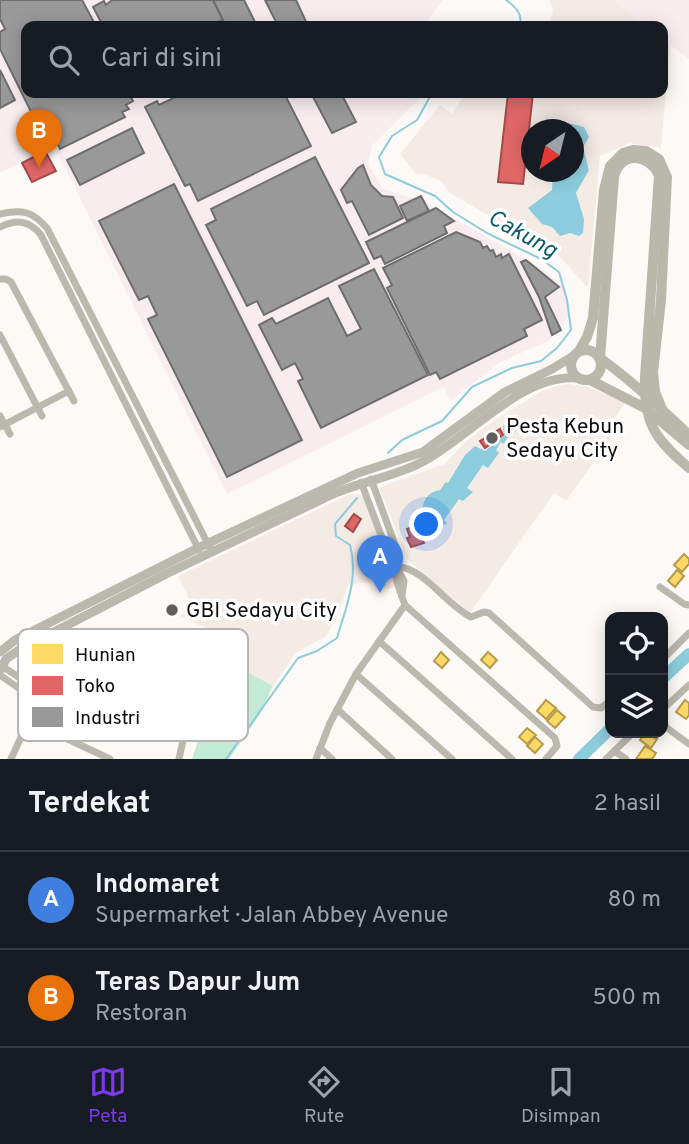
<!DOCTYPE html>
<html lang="id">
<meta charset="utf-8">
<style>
body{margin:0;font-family:Overpass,sans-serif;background:#20242c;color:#f1f3f6}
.controls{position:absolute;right:21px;bottom:21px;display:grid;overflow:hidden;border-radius:14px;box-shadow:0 4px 18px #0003}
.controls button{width:63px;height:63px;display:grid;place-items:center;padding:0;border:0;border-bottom:2px solid #363941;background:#171b24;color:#f1f3f6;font:35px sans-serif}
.compass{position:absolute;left:521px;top:119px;width:63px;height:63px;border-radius:50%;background:#171b24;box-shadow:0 4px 18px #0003;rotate:215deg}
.you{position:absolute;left:427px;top:525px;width:24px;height:24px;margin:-18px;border:5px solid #fff;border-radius:50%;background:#1a73e8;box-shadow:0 0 0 10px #1a73e833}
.badge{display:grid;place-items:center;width:46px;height:46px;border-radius:50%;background:#7c3aed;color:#fff;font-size:23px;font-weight:700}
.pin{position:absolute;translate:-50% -58px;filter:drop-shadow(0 2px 4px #0008)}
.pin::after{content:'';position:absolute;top:37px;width:24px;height:21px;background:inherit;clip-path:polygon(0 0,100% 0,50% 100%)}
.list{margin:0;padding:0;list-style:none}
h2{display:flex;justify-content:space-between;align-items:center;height:91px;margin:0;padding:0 28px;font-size:30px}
h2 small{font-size:23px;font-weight:400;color:#9ea1a6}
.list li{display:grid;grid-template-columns:46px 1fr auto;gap:21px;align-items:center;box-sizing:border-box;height:98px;padding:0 28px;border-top:2px solid #363941}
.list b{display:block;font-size:26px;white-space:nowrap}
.list p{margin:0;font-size:23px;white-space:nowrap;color:#9ea1a6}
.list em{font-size:23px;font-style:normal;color:#9ea1a6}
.icon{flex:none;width:38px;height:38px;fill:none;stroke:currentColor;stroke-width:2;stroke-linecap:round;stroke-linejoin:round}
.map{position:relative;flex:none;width:689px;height:759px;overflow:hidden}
.search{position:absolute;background:#171b24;box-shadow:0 4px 18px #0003;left:21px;right:21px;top:21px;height:77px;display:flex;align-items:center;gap:18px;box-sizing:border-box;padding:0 24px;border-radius:14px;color:#9ea1a6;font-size:26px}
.sheet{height:287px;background:#171b24}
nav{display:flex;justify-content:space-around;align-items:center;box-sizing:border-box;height:98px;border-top:2px solid #363941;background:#171b24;font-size:19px;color:#9ea1a6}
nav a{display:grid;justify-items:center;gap:4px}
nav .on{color:#7c3aed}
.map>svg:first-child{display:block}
</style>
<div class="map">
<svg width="689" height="759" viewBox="0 0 689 759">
<rect width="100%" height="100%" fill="#fdf9f7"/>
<g fill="#f4ebe5" fill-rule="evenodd">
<polygon points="549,0 613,0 646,26 549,26 553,10"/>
<path d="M663 39 670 45 661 148 630 143 600 156 588 288 560 257 450 193 442 182 425 174H416L400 154 440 105 452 114 465 93H663ZM532 130H574V172H532Z"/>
<polygon points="569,384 585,386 626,402 611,423 618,428 566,501 554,493 470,613 407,559 380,489 382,486 445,464 464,443 492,422 540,392 556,386"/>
<polygon points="350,494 359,494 364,498 387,558 395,587 388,589 376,581 348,585 336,620 326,636 296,653 273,686 231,663 242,645 180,616 194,608 178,576"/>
</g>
<g fill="#f8ecef">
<polygon points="0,0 443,0 423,26 26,26 26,93 425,93 372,146 368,163 382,188 427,203 541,268 566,288 568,317 548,341 501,362 451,400 443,387 227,494 54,146 0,173"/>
<polygon points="613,0 689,0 689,59 663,39 663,26 646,26"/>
</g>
<polygon fill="#c3ead7" points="231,663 273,686 260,714 229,759 192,759 208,711"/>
<g fill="#8dccdd">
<polygon points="556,120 584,127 589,137 583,147 589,170 576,193 584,219 583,233 579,236 570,233 560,236 552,227 542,224 528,208 552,190 553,172 574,172 574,130 551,129"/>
<path d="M515 418 520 421 519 428 515 431 512 430 504 444 501 442 496 450 499 453 488 468 483 465 467 488 473 492 463 501 459 499 444 520 447 523 445 525 439 522 429 535 424 528 425 521 422 510C424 499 428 492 440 490L446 482 448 483 465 455 475 446 485 451 504 436 503 426Z"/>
</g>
<g fill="#ffd966" stroke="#b69b4a" stroke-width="2">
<polygon points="684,554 689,559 689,564 682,572 674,565"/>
<polygon points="677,570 684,576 675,587 668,581"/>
<polygon points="441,652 449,660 442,668 434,661"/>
<polygon points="488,652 497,660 490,668 481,660"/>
<polygon points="546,700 556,708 546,719 537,711"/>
<polygon points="685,700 689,703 689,715 686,719 676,712"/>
<polygon points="557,710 565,717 555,728 547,721"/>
<polygon points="527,728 536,735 527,744 519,737"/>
<polygon points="645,733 657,739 651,748 640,740"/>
<polygon points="535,737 543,744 535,753 527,746"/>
<polygon points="645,746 656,753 652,759 636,759"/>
</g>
<g fill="#e06666" stroke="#a14b4a" stroke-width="2">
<polygon points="508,93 533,93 523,184 498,182"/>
<polygon points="45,151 56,171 32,182 22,163"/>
<polygon points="500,429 503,435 485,448 480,441"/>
<polygon points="354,514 361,519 353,532 345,526"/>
<polygon points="414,526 424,543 411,547 407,538 410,537 407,529"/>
</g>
<g fill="#999" stroke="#6f6e6e" stroke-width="2">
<polygon points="0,0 82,0 96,26 26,26 26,93 129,93 133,101 126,105 129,109 122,112 125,117 60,149 48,126 40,130 0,49 0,32 5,29 0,19"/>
<polygon points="112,0 213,0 223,20 209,26 103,26 93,7 104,1 106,5"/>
<polygon points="213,0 244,0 257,26 226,26"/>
<polygon points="265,0 296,0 308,26 278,26"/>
<polygon points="0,70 15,100 0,108"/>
<polygon points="176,93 284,93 311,146 198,201 190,184 185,186 145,107 157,101 159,105 178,96"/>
<polygon points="311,93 341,93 356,122 332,133"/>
<polygon points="132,128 144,153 80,185 67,160"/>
<polygon points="315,157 369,263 264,315 257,301 247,306 206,225 216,220 211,209"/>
<polygon points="363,165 371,185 382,196 393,197 403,218 369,235 352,201 347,203 341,190 358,168"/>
<polygon points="174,184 302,440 227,477 148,319 157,315 148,296 139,300 99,221"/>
<polygon points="421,196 429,211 407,221 400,206"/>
<polygon points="436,208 454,221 444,226 447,233 385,264 381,256 374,259 366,242"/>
<polygon points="456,232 480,242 483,248 487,246 490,251 493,250 496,257 501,254 502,258 509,254 542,320 524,329 527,336 440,379 436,372 430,375 387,288 392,285 383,268"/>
<polygon points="526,260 559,287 545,297 561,330 552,335 539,297 521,262"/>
<polygon points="374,269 428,375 321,428 298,381 303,379 295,363 282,370 259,325 272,318 276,324 328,298 347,336 361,329 339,286"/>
</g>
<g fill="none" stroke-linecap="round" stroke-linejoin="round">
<g stroke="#8dccdd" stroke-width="2">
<path d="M506 0C515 6 524 15 519 26"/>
<polyline points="388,453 402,440 442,421 472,387 512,368 541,361 557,348 571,330 567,300 559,272 541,259 487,233 453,212 435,196 385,174 379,157 392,136 417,120 432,93"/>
<path d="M226 759 298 658 317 651 337 638C346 607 359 577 350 545L336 536 335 524 357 498"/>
</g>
<g stroke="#8dccdd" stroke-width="12">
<polyline points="663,678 689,654"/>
<polyline points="579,759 610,729"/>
</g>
<g stroke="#bbb9ae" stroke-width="7">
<path d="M0 214C22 209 32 211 47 228L212 552"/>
<path d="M0 227C17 219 29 220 41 235L199 550"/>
<polyline points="0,279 6,279 11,282 74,401"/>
<polyline points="0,335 42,416"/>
<polyline points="0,416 10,434"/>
<polyline points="0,427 69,391"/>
<path d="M371 479 397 550C390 568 399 589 405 605L555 738 557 746 546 759"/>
<polyline points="361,482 387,551 394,557"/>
<path d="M396 566C426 569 445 604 471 617L484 612 489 613 593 707 601 708 610 701"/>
<polyline points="398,570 404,581 402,596"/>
<polyline points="660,587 684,604 689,605"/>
<polyline points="379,641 512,759"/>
<polyline points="663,659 689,633"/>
<polyline points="2,666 42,693"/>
<polyline points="76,672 187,722"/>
<polyline points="356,674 452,759"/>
<polyline points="0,675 38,702"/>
<polyline points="337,709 392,759"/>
<polyline points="663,709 689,685"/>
<polyline points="29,721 110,759"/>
<polyline points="663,725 689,744"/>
<polyline points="320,748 332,759"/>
<polyline points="614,751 626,759"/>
<polyline points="11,759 39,698 45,690 148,638 154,638 206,663 211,669 210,675 187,722 179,759"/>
<polyline points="316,759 330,723 356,674 405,605"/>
<polyline points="606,759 633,733"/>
</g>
<g stroke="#bbb9ae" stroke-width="9">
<polyline points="0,652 15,640 198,548 358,473 423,452 505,392 552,369 573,356"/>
<path d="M0 670 6 659 19 650 168 573 333 494C361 482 395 476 420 463 468 439 520 374 577 378"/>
</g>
<g stroke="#b9b8ab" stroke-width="10">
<circle cx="586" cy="365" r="15"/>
<polyline points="579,351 587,337 593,318 604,190 610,166 623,153 633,150 646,151 659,159 667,177 661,300 653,372 655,392 662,409"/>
<polyline points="590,380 645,408 689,445"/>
<path d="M689 435C661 408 631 380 600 358L614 177C620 151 649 153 659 176L645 377C643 423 655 439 689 468"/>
</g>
</g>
<g fill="#615e5d" stroke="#fff" stroke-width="2.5">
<circle cx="492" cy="438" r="7"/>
<circle cx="172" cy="610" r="7"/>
</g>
<g text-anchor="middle" stroke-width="7" stroke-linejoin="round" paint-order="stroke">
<g font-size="21" fill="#0d0b0a" stroke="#fff" text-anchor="start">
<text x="506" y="433">Pesta Kebun<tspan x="506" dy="24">Sedayu City</tspan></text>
<text x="186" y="617">GBI Sedayu City</text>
</g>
<g font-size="23" font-style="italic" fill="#0c5b6d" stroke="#fff">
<text transform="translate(523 233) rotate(29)" y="8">Cakung</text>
</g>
</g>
<rect x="18" y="629" width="230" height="112" rx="10" fill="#fff" stroke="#b6b6b6" stroke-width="2"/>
<rect x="32" y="644" width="31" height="20" fill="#ffd966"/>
<rect x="32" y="676" width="31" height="19" fill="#e06666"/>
<rect x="32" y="707" width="31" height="20" fill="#999"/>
<g font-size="19" fill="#0d0b0a">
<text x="75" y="661">Hunian</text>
<text x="75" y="692">Toko</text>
<text x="75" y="724">Industri</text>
</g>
</svg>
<div class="controls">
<button><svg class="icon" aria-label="locate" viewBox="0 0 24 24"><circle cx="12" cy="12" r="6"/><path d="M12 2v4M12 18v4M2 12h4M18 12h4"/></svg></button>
<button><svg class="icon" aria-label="layers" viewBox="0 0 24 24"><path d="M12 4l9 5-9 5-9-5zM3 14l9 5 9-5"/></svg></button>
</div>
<svg class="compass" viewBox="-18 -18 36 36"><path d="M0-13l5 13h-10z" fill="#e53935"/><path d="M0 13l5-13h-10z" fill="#9ea1a6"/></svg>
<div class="you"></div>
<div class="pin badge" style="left:380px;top:593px;background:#3f7fe0">A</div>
<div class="pin badge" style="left:39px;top:167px;background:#e8710a">B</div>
<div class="search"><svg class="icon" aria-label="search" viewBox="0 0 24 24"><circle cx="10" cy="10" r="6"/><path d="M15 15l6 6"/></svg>Cari di sini</div>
</div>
<section class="sheet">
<h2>Terdekat<small>2 hasil</small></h2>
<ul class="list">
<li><span class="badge" style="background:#3f7fe0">A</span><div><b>Indomaret</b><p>Supermarket · Jalan Abbey Avenue</p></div><em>80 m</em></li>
<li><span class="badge" style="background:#e8710a">B</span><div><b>Teras Dapur Jum</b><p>Restoran</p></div><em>500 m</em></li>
</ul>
</section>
<nav>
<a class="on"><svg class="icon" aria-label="map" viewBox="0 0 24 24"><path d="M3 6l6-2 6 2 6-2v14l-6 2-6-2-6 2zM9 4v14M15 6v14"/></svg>Peta</a>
<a><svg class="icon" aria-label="directions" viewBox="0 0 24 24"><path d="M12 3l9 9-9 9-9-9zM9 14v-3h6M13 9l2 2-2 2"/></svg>Rute</a>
<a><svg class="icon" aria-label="saved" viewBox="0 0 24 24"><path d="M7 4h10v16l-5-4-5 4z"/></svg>Disimpan</a>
</nav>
